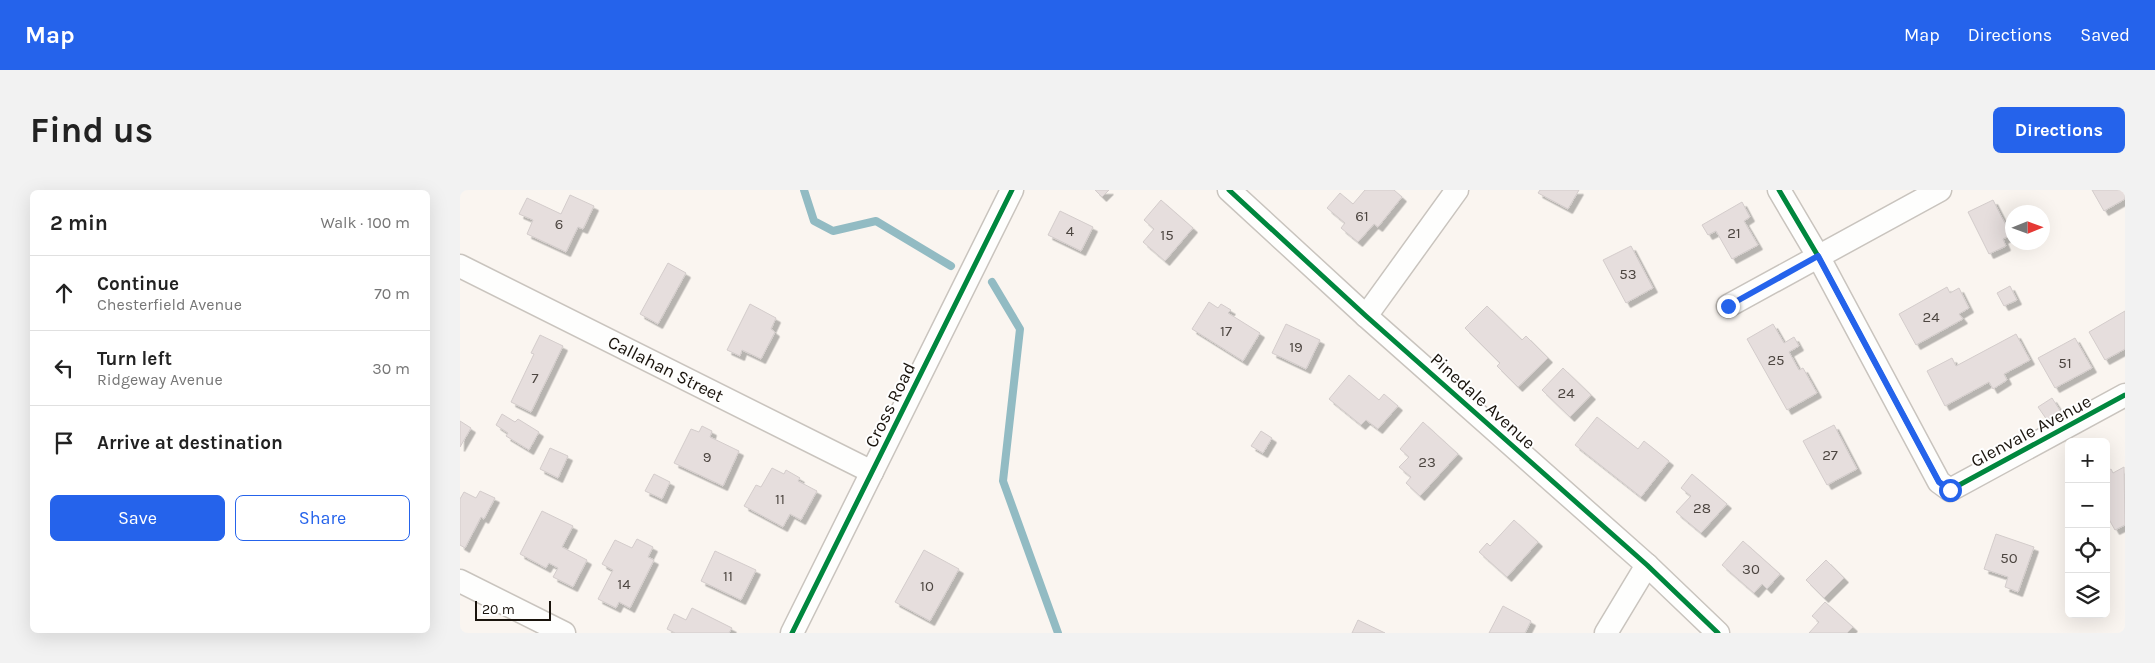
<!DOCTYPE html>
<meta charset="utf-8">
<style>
body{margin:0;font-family:Karla,sans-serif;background:#f2f2f2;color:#222}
.controls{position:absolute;right:15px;bottom:15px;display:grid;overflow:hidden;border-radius:8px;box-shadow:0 5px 20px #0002}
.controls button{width:45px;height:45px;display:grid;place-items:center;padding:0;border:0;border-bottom:1px solid #e0e0e0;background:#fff;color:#222;font:25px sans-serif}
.compass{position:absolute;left:1545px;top:15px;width:45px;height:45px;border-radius:50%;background:#fff;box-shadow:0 5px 20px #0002;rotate:89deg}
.scale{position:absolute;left:15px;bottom:12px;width:76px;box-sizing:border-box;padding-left:5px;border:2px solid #1a140d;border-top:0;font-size:14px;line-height:18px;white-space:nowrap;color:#1a140d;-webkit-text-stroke:4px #fff;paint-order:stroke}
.stop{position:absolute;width:15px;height:15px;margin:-11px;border:4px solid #2563eb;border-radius:50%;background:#fff}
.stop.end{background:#2563eb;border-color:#fff;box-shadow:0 1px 5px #0008}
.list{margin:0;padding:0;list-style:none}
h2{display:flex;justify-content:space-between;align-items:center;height:65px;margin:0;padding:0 20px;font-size:21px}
h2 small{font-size:16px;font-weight:400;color:#767676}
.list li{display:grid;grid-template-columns:32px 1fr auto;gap:15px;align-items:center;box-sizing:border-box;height:75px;padding:0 20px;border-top:1px solid #e0e0e0}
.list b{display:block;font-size:19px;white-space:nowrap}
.list p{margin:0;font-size:16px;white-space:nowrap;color:#767676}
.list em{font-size:16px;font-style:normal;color:#767676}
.actions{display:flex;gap:10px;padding:15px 20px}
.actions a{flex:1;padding:11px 0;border:1px solid #2563eb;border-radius:8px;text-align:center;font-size:18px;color:#2563eb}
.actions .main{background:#2563eb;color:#fff}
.icon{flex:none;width:28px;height:28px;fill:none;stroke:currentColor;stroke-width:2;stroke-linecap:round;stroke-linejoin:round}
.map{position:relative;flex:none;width:1665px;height:443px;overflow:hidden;border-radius:8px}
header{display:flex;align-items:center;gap:30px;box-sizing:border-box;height:70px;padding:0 25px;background:#2563eb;color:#fff}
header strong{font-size:24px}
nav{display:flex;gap:28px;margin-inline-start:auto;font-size:18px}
.intro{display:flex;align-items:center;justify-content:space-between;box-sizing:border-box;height:120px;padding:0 30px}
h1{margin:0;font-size:35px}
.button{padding:12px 22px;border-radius:8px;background:#2563eb;color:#fff;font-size:18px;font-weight:700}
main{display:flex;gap:30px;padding:0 30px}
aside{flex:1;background:#fff;border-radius:8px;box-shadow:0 5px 20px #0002}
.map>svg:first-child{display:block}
</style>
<header>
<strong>Map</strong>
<nav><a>Map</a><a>Directions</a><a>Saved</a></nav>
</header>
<div class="intro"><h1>Find us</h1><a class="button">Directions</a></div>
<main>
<aside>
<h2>2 min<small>Walk · 100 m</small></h2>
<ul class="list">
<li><svg class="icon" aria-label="ahead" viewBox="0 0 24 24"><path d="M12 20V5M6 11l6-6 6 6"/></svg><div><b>Continue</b><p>Chesterfield Avenue</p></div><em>70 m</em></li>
<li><svg class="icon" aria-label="left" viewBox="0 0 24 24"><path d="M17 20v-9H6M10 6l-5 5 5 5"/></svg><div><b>Turn left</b><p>Ridgeway Avenue</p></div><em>30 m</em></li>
<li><svg class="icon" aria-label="arrive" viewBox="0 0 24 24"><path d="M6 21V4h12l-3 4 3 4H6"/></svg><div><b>Arrive at destination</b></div></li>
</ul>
<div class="actions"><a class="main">Save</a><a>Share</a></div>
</aside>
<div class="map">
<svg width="1665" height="443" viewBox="0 0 1665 443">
<defs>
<filter id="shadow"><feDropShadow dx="4.5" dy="4.5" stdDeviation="0" flood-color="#0004"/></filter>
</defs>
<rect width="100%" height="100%" fill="#faf5f0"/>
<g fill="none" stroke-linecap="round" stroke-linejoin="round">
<g stroke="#92bbc3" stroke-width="8">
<polyline points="344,0 354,31 373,41 416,31 491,76"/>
<polyline points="532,92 560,139 543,291 598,443"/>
</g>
</g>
<g fill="#e6dedd" stroke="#d3cccb" filter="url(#shadow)">
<polygon points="635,0 649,0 642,7"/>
<polygon points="905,0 934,0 942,7 918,37 914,34 898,52 881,38 885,33 867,18 880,3 893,14"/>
<polygon points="1080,0 1119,0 1108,19 1078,3"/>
<polygon points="1632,0 1665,0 1665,9 1644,21"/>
<polygon points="110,5 134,16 123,39 118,37 106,62 67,44 73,30 59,24 67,8 101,24"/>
<polygon points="701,10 733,38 705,71 683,52 694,39 684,30"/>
<polygon points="1533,10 1551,45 1543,49 1546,56 1529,64 1508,22"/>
<polygon points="1282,12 1290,27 1284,31 1298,55 1272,69 1256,41 1248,45 1242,35"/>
<polygon points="600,21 633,37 621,61 588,45"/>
<polygon points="1171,56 1193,98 1166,113 1143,70"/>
<polygon points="208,73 226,83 198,134 180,124"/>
<polygon points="1550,96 1557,110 1544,116 1537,103"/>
<polygon points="1487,97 1490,103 1499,98 1509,118 1499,124 1503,129 1456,155 1439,124"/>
<polygon points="749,112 758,118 761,114 771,120 768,123 800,143 783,171 732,139"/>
<polygon points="290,114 316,128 311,139 315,142 301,169 282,160 280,166 267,160"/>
<polygon points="1027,116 1062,150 1066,146 1088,168 1058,197 1037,176 1040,173 1005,138"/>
<polygon points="1665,121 1665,159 1645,170 1629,142"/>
<polygon points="826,134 860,150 846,179 812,163"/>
<polygon points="1313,134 1324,153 1334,147 1339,156 1329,162 1339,180 1343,178 1357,203 1327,220 1287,149"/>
<polygon points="1556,144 1570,170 1544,184 1547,190 1533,199 1529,192 1485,216 1467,181 1492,168 1496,176"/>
<polygon points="80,145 103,156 71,222 51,212 74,164 71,163"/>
<polygon points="1615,148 1632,178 1595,198 1578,168"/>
<polygon points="1103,178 1131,205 1110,227 1082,200"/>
<polygon points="889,185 919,210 924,204 938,216 918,239 906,230 901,235 869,209"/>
<polygon points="1592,208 1601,222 1587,230 1578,217"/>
<polygon points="42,224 55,232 58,229 79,242 69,260 46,246 48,243 36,235"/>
<polygon points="1137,227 1178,259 1184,251 1209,271 1181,307 1115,255"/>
<polygon points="0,231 11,238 0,257"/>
<polygon points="963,232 998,264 960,306 946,293 951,287 939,277 949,267 940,259"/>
<polygon points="1374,235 1397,279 1367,295 1343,251"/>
<polygon points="242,236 252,241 250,247 279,261 263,296 214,273 231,239 239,242"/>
<polygon points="801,241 812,248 803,263 791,256"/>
<polygon points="90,258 108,266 98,288 80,279"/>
<polygon points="1664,277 1665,335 1655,340 1646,324 1646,282 1651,279 1653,283"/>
<polygon points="312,278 324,284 326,280 340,288 338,291 357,301 341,330 330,324 323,337 284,316 296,295 301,297"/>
<polygon points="194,284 210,292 202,309 185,301"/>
<polygon points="1232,284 1267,314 1241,343 1216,322 1231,306 1221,298"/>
<polygon points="20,301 35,308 24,329 21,327 5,358 0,355 0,309 4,302 16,308"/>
<polygon points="82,321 113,336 102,357 127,370 113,397 93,387 98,378 89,373 86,378 60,364"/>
<polygon points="1054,330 1078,352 1047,387 1019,362 1027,353 1030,356"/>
<polygon points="1536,344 1574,357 1558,402 1545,397 1548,387 1524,379"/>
<polygon points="177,349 193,357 188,367 194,370 170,418 159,412 156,418 138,409 153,380 142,374 155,350 172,358"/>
<polygon points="1283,351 1320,384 1307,399 1302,394 1294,403 1262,375"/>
<polygon points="464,360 499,379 470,431 435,412"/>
<polygon points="255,361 296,380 281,410 241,391"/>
<polygon points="1366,370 1384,388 1364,408 1346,390"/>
<polygon points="1365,412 1393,437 1387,443 1349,443 1359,432 1352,426"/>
<polygon points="1043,416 1071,431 1065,443 1029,443"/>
<polygon points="232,418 272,438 269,443 215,443 207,439 214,424 226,430"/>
<polygon points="898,430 925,443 892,443"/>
</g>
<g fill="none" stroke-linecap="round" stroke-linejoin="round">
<defs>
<g id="street">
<polyline points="769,0 906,126 1187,375 1258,443"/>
<polyline points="1319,0 1358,66 1479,292 1490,300 1665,205"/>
<path id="s1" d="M0 76 412 282"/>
<polyline points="1268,116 1480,0"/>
<polyline points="906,126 997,0"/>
<polyline points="0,391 104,443"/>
<polyline points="332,443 552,0"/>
<polyline points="1146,443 1187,375"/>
</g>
</defs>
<use href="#street" stroke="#c9c4be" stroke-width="25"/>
<use href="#street" stroke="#fefefd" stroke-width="22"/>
<defs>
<g id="cycleway">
<polyline points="769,0 906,126 1187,375 1258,443"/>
<polyline points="1319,0 1358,66 1479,292 1490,300 1665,205"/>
<polyline points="332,443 552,0"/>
</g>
</defs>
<use href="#cycleway" stroke="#fff" stroke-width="8"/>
<use href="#cycleway" stroke="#00873e" stroke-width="5"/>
</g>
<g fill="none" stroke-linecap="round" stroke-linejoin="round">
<polyline stroke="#2563eb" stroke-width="6" points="1268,116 1358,66 1479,292 1490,300"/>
</g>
<g text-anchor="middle" stroke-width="4" stroke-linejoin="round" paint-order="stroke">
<g font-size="15" fill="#4d4641">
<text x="902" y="31">61</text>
<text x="99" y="39">6</text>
<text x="610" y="46">4</text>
<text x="1274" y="48">21</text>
<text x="707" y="50">15</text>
<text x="1168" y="89">53</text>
<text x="1471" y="132">24</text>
<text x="766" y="146">17</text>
<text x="836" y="162">19</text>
<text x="1316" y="175">25</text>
<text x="1605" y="178">51</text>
<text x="75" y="193">7</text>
<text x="1106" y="208">24</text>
<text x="1370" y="270">27</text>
<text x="247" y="272">9</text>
<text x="967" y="277">23</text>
<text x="320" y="314">11</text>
<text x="1242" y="323">28</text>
<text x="1549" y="373">50</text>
<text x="1291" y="384">30</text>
<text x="268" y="391">11</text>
<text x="164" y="399">14</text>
<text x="467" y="401">10</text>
</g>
<g font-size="18" fill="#1a140d" stroke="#fff">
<text dy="6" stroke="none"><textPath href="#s1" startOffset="230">Callahan Street</textPath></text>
<text transform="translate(1023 211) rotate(42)" y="6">Pinedale Avenue</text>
<text transform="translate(430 215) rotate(-64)" y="6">Cross Road</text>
<text transform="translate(1571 241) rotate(-28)" y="6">Glenvale Avenue</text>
</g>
</g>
</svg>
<div class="controls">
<button>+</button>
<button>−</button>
<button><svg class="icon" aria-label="locate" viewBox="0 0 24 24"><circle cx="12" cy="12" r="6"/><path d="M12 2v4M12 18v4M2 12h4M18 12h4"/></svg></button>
<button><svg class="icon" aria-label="layers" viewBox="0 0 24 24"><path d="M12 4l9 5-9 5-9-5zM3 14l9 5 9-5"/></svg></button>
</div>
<svg class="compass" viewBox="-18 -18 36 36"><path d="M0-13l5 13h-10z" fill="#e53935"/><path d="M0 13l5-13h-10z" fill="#767676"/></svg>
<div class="scale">20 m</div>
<div class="stop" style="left:1490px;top:300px"></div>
<div class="stop end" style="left:1268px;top:116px"></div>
</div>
</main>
